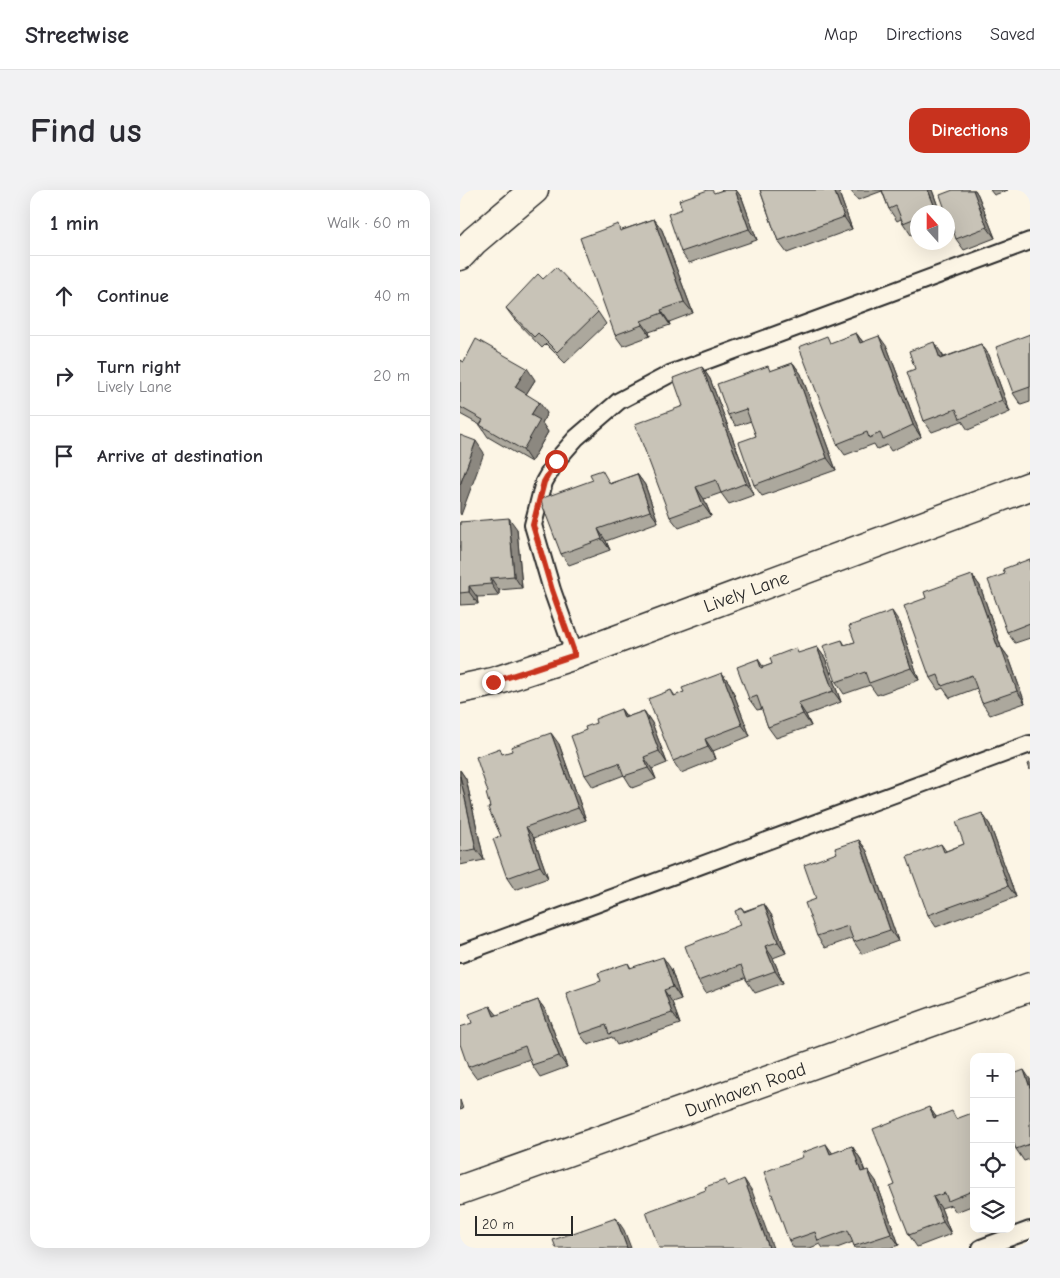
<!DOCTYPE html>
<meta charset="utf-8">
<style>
body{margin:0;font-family:"Comic Neue",sans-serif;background:#f2f2f3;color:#2b2b33}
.controls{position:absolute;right:15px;bottom:15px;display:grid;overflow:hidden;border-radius:10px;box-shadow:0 5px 20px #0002}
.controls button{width:45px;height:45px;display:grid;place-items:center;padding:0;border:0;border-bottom:1px solid #e1e1e2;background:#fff;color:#2b2b33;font:25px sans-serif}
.compass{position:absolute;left:450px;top:15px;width:45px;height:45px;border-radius:50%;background:#fff;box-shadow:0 5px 20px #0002;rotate:339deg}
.scale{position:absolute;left:15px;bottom:12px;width:98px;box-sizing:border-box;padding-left:5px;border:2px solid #2b2b2b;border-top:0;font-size:14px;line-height:18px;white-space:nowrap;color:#2b2b2b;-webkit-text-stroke:4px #fcf5e5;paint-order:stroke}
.stop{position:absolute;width:15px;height:15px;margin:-11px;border:4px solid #c8321e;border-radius:50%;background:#fff}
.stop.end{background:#c8321e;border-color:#fff;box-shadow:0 1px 5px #0008}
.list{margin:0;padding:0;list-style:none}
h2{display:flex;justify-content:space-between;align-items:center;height:65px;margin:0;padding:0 20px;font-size:21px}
h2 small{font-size:16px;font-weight:400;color:#7c7c81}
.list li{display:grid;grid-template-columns:32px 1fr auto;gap:15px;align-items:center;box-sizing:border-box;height:80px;padding:0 20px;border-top:1px solid #e1e1e2}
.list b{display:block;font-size:19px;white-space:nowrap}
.list p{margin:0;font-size:16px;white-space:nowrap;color:#7c7c81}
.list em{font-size:16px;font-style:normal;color:#7c7c81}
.icon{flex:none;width:28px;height:28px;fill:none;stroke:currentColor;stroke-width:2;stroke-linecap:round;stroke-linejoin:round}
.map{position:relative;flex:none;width:570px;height:1058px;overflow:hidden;border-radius:15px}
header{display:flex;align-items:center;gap:30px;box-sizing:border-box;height:70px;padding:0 25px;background:#fff;border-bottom:1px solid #e1e1e2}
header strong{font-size:24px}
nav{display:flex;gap:28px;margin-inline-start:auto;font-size:18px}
.intro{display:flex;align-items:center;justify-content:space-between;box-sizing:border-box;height:120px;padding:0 30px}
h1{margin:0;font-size:35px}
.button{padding:12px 22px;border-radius:15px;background:#c8321e;color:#fff;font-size:18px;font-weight:700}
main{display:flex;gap:30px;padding:0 30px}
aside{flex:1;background:#fff;border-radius:15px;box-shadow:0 5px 20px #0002}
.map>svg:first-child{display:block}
</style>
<header>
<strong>Streetwise</strong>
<nav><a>Map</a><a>Directions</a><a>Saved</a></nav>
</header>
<div class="intro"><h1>Find us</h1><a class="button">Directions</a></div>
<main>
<aside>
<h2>1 min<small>Walk · 60 m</small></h2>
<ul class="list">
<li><svg class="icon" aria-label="ahead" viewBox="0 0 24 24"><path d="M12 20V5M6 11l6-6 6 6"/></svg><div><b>Continue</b></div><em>40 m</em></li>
<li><svg class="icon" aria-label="right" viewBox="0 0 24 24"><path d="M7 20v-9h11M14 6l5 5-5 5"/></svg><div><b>Turn right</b><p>Lively Lane</p></div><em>20 m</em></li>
<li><svg class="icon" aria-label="arrive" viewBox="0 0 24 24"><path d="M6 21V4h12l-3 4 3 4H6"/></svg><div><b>Arrive at destination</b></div></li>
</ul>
</aside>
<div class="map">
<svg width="570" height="1058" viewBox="0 0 570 1058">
<rect width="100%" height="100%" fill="#fcf5e5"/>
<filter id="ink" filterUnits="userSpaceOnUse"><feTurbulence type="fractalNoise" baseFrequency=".02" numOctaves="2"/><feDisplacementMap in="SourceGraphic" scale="10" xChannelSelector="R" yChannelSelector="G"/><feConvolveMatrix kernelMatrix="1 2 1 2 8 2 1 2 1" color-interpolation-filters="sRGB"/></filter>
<g filter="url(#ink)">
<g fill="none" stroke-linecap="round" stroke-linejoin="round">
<defs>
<g id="service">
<polyline points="115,465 92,400 73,335 84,292 96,271 116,248 159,211 210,184 570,51"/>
<polyline points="0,764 570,554"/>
<polyline points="521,1058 570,1040"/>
</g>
<g id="minor">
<polyline points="0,66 14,51 74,0"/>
<polyline points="0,499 33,492 115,465 570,296"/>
<polyline points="0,1000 570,797"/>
</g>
</defs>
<use href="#service" stroke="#2b2b2b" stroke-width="20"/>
<use href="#minor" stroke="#2b2b2b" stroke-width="31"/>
<use href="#service" stroke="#fcf5e5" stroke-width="16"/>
<use href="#minor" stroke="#fcf5e5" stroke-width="28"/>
</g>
<g fill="#aca89d" stroke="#2b2b2b">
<polygon points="263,0 276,0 282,8 297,50 229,73 221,62 222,19 255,3"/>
<polygon points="300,0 378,0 392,39 327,63 318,51"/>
<polygon points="390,0 472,0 480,22 458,22 458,42 451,45 443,33 441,29 437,31 429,19 422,1 398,10"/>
<polygon points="493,0 515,0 518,5 535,48 504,60 496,49"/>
<polygon points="530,0 548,0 534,5"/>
<polygon points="194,29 202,40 233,123 209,132 210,135 189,142 190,146 163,156 155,145 162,40"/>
<polygon points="83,89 138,122 146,134 105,173 86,154 82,158 54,129 46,118"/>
<polygon points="396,143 403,152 427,157 461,247 431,261 427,255 417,259 414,254 385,265 377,254 372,153"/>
<polygon points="570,144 570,212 561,215 553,203"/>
<polygon points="521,154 529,165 550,222 508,240 502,231 472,242 464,231 455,179 482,164 484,167"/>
<polygon points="0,170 4,172 75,190 66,204 87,223 82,233 88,242 71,272 28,247 20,235 0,224"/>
<polygon points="333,173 341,184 376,280 302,306 294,295 296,246 291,231 276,236 268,225 311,181"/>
<polygon points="242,177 250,189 294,305 269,314 261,303 244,309 251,326 219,338 210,327 223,216"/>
<polygon points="177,284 185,295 198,332 146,351 150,360 109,375 101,364 151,293"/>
<polygon points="0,332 57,339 62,398 39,400 39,406 17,407 18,414 0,415"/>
<polygon points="570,369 570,448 555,453 547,442 545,384"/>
<polygon points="512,385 520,396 541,457 549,468 565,513 530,525 522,513 517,498 490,508 483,498 478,500 470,488 466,408"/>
<polygon points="440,433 459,490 417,505 410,495 384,504 376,492 382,450 385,455 395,452"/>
<polygon points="357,457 365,468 381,512 346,525 351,536 316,548 308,537 302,519 297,520 289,509 304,477"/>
<polygon points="262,483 270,494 290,546 253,561 256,569 221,583 213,571 211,500 215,506 224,502"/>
<polygon points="161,519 167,527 184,521 192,533 207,573 192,579 196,589 172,598 164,585 133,597 125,585 126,540 136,533"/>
<polygon points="99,554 126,630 74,648 88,688 55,700 47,688 41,646 30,617 28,602 44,564"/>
<polygon points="0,580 6,589 24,670 0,675"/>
<polygon points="522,623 530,635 556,707 476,737 468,725 481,654 486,661 504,654"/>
<polygon points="399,650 407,661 438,751 402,764 394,752 393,748 365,758 357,746 377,663"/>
<polygon points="304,714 312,726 326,763 313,768 323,793 295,803 285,788 246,803 238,791 280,735 282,718 284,721"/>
<polygon points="168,773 171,778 211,779 221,809 212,812 220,834 157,855 152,847 128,855 120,844 141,791"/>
<polygon points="78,810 86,821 107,877 80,887 72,875 70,869 16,888 8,877 37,825"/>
<polygon points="570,889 570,969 564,971 556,959"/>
<polygon points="0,910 3,919 0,920"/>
<polygon points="469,917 476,927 498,929 514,926 514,1015 496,1022 491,1015 481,1018 491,1044 457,1057 449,1045 435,995"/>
<polygon points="392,956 400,968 405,981 416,991 439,1055 430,1058 395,1058 393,1052 377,1058 363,1058 360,1054 350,1058 334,1058 329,1051 373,963"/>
</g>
<g fill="#8c8880" stroke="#2b2b2b">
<polygon points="275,0 276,0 282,8 297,50 289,39"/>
<polygon points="374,0 378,0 392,39 384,27"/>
<polygon points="468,0 472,0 480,22 477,22 476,20"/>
<polygon points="513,0 515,0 518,5 535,48 527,37"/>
<polygon points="194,29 202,40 233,123 224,112"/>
<polygon points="201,120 209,132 210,135 202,123"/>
<polygon points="181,131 189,142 190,146 182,135"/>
<polygon points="396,143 405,155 400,153"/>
<polygon points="419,146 427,157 461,247 453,235"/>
<polygon points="474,152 482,164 488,180 480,169"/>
<polygon points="521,154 529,165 550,222 542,210"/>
<polygon points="333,173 341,184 376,280 367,268"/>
<polygon points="242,177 250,189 294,305 286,293"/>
<polygon points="67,178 75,190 63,209 55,197"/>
<polygon points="79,212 87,223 82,233 88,242 71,272 63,260 71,225"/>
<polygon points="16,251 24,263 1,325 0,323 0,295"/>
<polygon points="177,284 185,295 198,332 190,321"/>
<polygon points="236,297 244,309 251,326 243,315"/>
<polygon points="49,328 57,339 62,398 54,386"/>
<polygon points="138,339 146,351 150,360 142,349"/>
<polygon points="512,385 520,396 541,457 549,468 565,513 557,501 538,458"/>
<polygon points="31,388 39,400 39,406 31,394"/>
<polygon points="9,396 17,407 18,414 9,402"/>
<polygon points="432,421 440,433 459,490 451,478"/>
<polygon points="357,457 365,468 381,512 373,501"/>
<polygon points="298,469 306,481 301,478"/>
<polygon points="262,483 270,494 290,546 282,535"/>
<polygon points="338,513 346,525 351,536 343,524"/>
<polygon points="161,519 169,531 164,528"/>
<polygon points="184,521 192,533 207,573 199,561"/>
<polygon points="91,543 99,554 126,630 118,618"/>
<polygon points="245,549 253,561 256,569 248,557"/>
<polygon points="184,567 192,579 196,589 188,578"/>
<polygon points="0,580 6,589 24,670 16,659 0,586"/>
<polygon points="522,623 530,635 556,707 548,696"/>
<polygon points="66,637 74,648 88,688 80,676"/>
<polygon points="399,650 407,661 438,751 430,740"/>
<polygon points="304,714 312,726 326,763 318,752"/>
<polygon points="305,756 313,768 323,793 315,781"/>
<polygon points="203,767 211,779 221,809 213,797"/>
<polygon points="204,800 212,812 220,834 212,823"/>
<polygon points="78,810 86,821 107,877 99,866"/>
<polygon points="30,816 39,827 34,826"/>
<polygon points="564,880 570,889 570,898"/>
<polygon points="469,917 477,928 474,928"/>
<polygon points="366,954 374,965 370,964"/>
<polygon points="392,956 400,968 409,994 401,982"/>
<polygon points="408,980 416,991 439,1055 431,1044"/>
<polygon points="284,989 292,1001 313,1058 309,1058"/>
<polygon points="473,1007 481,1018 491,1044 483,1032"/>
<polygon points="156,1028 164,1040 171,1058 167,1058"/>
</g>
<g fill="#c8c3b7" stroke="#2b2b2b">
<polygon points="248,0 252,0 254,3 263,0 275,0 289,39 221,62 208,24 222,19 219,10"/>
<polygon points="300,0 374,0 384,27 318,51"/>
<polygon points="422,0 468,0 476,20 470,22 458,22 458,27 443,33 436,16 429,19"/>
<polygon points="493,0 513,0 527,37 496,49 488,25 488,22 486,22 480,5"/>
<polygon points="194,29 224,112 201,120 202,123 181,131 182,135 155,145 120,48 158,34 160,41"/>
<polygon points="96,77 138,122 97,162 78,143 74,147 46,118 78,84 83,89"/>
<polygon points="396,143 400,153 419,146 453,235 423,249 420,243 409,248 407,242 377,254 339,157 367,146 370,153"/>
<polygon points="570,144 570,197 553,203 536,157"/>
<polygon points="16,149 67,178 55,197 79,212 71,225 80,230 63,260 20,235 23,230 0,217 0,170 4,172"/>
<polygon points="474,152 480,169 521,154 542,210 500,229 496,219 464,231 447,182 455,179 449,161"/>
<polygon points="333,173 367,268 294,295 279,252 296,246 286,219 268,225 257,194 308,176 310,181"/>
<polygon points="242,177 286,293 261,303 256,290 236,297 243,315 210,327 175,234 223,216 213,188"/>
<polygon points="0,245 16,251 0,295"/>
<polygon points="142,280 150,294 177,284 190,321 138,339 142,349 101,364 80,309 133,290 130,284"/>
<polygon points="49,328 54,386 31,388 31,394 9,396 9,402 0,403 0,332"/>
<polygon points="570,369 570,433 547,442 528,390 545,384 543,379 559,373"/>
<polygon points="512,385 538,458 541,457 557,501 522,513 512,485 482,496 478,485 470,488 444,416 466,408 464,402"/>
<polygon points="432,421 451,478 409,493 405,482 376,492 363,456 382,450 384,455 395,452 389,436"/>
<polygon points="357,457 373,501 338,513 343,524 308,537 297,506 289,509 277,477 298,469 301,478 312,474 310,468 336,458 338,463"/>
<polygon points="262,483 282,535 245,549 248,557 213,571 188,509 211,500 214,506 224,502 222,498"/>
<polygon points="161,519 164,528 184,521 199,561 184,567 188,578 164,586 159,573 125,585 111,546 126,540 125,537 136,533 135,529"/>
<polygon points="91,543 118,618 66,637 80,676 47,688 33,649 41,646 28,618 30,617 26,603 28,602 16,567 40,558 42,564 52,561 51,557"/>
<polygon points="570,573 570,580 568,574"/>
<polygon points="0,586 16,659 0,662"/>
<polygon points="522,623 548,696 468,725 447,667 481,654 484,662 504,654 496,632"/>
<polygon points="399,650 430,740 394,752 388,736 357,746 345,713 356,709 344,675 377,663 375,658"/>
<polygon points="304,714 318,752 305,756 315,781 287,791 281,775 238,791 225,756 280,735 275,721 282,718 284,722"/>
<polygon points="203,767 213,797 204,800 212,823 149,844 146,835 120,844 106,803 141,791 138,783 168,773 170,778"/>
<polygon points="78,810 99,866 72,875 65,856 8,877 0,854 0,837 12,833 9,824 30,816 34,826"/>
<polygon points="564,880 570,898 570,954 556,959 551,947 551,885"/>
<polygon points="469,917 474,928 492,921 496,929 512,923 514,928 514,1004 512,1001 488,1011 485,1003 473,1007 483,1032 449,1045 430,997 435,995 413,939"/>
<polygon points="366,954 370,964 392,956 401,982 408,980 431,1044 394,1056 388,1040 358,1051 355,1042 329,1051 304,982 343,967 341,963"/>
<polygon points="284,989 309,1058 199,1058 186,1022 246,1000 245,997 265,990 268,996"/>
<polygon points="156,1028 167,1058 96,1058 93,1050"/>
</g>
</g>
<g fill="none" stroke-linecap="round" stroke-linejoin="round" filter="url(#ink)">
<polyline stroke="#c8321e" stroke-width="6" points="33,492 115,465 92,400 73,335 84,292 96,271"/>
</g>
<g text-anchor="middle" stroke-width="4" stroke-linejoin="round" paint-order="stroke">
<g font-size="19" fill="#2b2b2b" stroke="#fcf5e5">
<text transform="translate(286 401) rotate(-20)" y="7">Lively Lane</text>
<text transform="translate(285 899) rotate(-20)" y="7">Dunhaven Road</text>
</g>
</g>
</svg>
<div class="controls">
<button>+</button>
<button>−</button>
<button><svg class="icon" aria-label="locate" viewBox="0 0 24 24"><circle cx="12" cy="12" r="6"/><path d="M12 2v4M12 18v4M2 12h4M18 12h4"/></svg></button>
<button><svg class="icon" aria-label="layers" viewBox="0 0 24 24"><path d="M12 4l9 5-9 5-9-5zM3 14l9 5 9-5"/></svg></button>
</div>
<svg class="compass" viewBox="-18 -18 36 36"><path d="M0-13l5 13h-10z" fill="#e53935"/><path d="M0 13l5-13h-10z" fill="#7c7c81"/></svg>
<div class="scale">20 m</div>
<div class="stop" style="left:96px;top:271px"></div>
<div class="stop end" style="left:33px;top:492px"></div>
</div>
</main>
